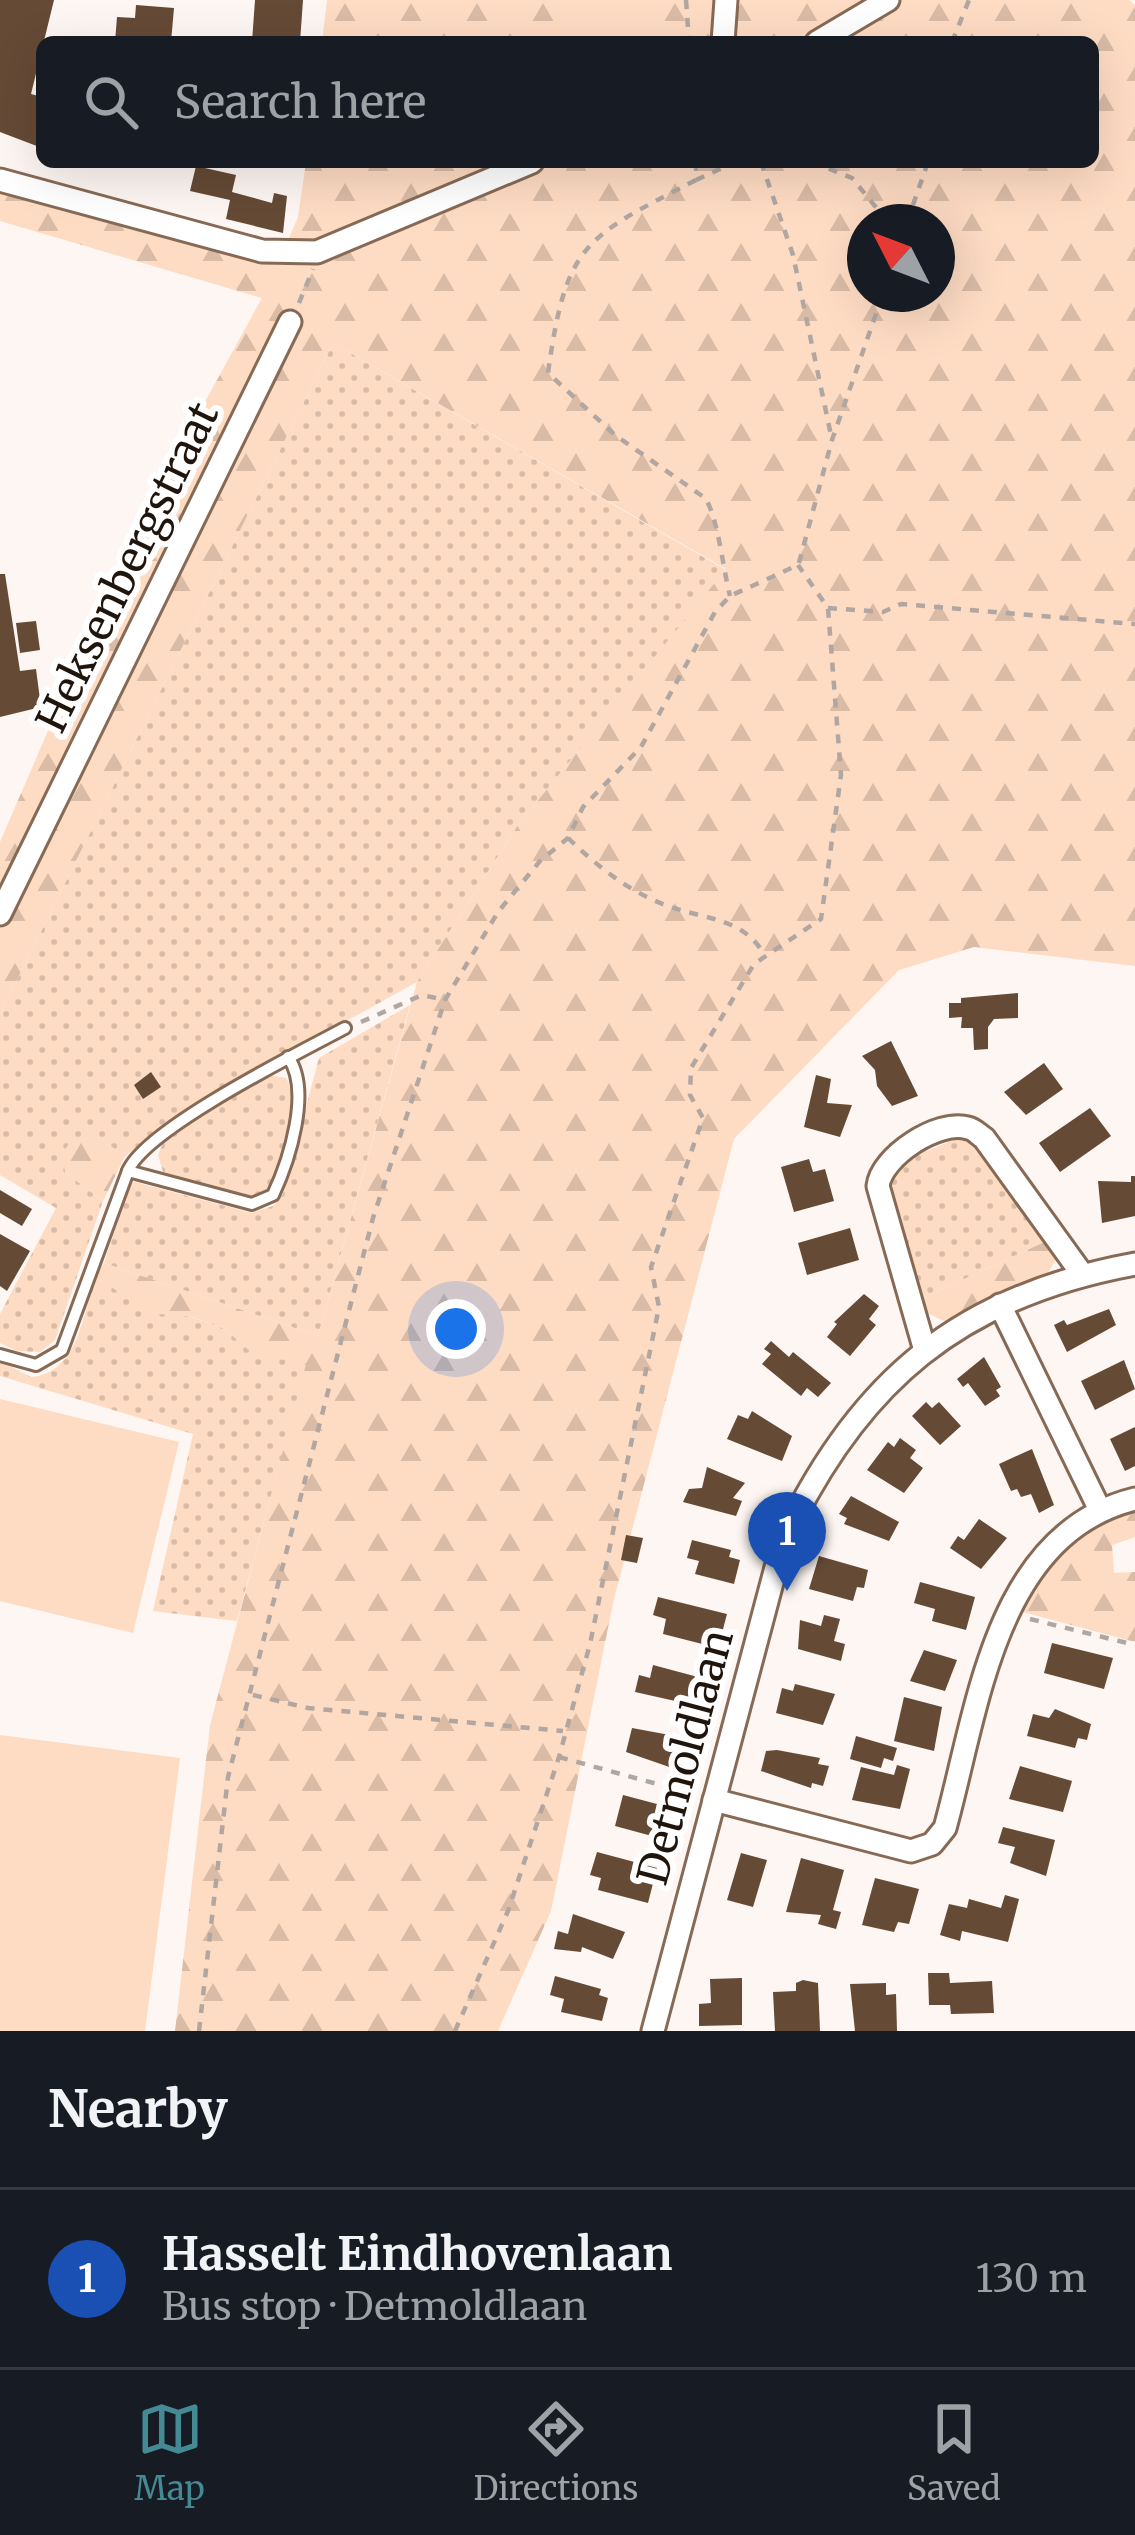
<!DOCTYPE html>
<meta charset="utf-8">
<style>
body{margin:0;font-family:Merriweather,serif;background:#20242c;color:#f1f3f6}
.compass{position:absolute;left:847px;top:204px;width:108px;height:108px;border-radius:50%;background:#171b24;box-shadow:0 12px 48px #0002;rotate:312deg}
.you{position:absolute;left:456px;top:1329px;width:42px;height:42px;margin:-30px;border:9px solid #fff;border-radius:50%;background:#1a73e8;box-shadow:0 0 0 18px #1a73e833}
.badge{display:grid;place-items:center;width:78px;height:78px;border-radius:50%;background:#448a94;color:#fff;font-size:39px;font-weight:700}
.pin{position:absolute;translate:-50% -99px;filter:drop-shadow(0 3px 6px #0008)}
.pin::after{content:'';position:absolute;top:63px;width:42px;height:36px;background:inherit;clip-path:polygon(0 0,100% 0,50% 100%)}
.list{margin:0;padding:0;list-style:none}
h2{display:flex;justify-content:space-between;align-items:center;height:156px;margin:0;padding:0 48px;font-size:51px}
h2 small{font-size:39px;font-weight:400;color:#9ea1a6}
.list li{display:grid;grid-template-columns:78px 1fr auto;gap:36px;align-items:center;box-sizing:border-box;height:180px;padding:0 48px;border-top:3px solid #363941}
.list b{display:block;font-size:45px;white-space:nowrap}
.list p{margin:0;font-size:39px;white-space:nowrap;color:#9ea1a6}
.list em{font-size:39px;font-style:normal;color:#9ea1a6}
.icon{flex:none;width:66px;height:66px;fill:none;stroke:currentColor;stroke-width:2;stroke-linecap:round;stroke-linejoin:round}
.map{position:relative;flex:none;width:1135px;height:2031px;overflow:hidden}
.search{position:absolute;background:#171b24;box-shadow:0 12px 48px #0002;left:36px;right:36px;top:36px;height:132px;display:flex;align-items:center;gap:30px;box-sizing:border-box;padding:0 42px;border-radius:18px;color:#9ea1a6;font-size:45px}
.sheet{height:336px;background:#171b24}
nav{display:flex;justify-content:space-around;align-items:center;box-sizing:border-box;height:168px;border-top:3px solid #363941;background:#171b24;font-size:33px;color:#9ea1a6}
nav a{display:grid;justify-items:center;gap:6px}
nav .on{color:#448a94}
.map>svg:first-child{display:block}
</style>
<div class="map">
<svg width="1135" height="2031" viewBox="0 0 1135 2031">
<defs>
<pattern id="grass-dots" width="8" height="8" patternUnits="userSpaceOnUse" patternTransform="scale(3)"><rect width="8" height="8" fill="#fedbc3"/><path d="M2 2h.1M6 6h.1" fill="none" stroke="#d9bba6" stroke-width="1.8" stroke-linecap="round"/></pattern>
<pattern id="forest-firs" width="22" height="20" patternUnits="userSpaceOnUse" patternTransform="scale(3)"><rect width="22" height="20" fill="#fedbc3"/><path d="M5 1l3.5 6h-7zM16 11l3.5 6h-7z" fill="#d9bba6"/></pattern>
</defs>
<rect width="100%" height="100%" fill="#fdf6f2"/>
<g fill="url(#grass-dots)">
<polygon points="333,343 726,570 518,825 417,982 207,1098 125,1156 93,1134 65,1172 103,1201 55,1340 40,1352 17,1351 0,1343 0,1314 56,1208 0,1175 0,1014"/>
<polygon points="410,1005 318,1336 104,1263 131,1181 252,1213 273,1206 283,1194 319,1058"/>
<path d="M268 1075 286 1078C302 1102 281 1191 252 1200L163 1172 158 1155 164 1140Z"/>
<polygon points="968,1134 1051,1239 919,1300 887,1186 891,1166"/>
<path d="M95 1278 158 1313 189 1316 225 1329 254 1354 307 1363 237 1621 153 1611 193 1434 0 1376V1361L31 1377C78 1373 83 1315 95 1278Z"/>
</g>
<g fill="url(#forest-firs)" fill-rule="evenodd">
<path d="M327 0H1129L1135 5V966L974 947 899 970 734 1139 613 1603 551 1911 498 2031H175L210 1725 306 1364 253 1354 225 1329 190 1316 158 1314 95 1278 104 1263 318 1336 417 982 518 825 726 569 333 343 0 1014V842L135 529 262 298 0 221V185L280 259 298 217 306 162H1093V42H322ZM865 222H937V294H865Z"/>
<polygon points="93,1134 125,1156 103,1201 65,1172 62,1154 72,1139"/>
<polygon points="1051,1239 1057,1258 1047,1274 944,1321 923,1311 919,1300"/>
<path d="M1135 1511V1537L1112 1545 1114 1573 1135 1572V1642L1019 1611C1046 1561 1080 1528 1135 1511Z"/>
</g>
<g fill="#fedbc3">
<polygon points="551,0 659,0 656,42 564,42"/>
<polygon points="0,1399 179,1442 133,1633 0,1601"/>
<polygon points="0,1735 180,1758 145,2031 0,2031"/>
</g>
<g fill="#654a36">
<polygon points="0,0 54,0 31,94 42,97 42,148 0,132"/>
<polygon points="255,0 303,0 300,42 252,42"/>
<polygon points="136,5 174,8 171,42 115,42 117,17 135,18"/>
<polygon points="196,166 236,175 232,192 272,203 274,193 287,196 283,233 226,219 230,200 190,191"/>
<polygon points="0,574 5,574 20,671 36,669 41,707 0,717"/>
<polygon points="36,621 40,650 20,653 16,623"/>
<polygon points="1018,993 1018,1018 994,1019 988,1027 988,1049 974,1050 973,1028 961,1028 962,1017 949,1018 949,1003 961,1003 961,998"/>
<polygon points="891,1041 918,1096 892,1106 877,1086 875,1070 862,1056"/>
<polygon points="1044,1063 1063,1089 1026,1115 1004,1092"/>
<polygon points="151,1072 161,1087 143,1099 134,1085"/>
<polygon points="816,1075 831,1079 827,1103 852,1105 840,1137 804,1127"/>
<polygon points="1090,1108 1111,1136 1060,1172 1039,1143"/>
<polygon points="809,1159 813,1172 825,1169 834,1201 794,1212 781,1167"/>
<polygon points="1131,1176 1135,1176 1135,1216 1102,1223 1098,1181 1131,1182"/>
<polygon points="0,1190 32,1209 22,1226 0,1213"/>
<polygon points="850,1228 859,1260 807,1275 798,1243"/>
<polygon points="0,1234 30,1251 7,1291 0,1286"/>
<polygon points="864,1294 879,1306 869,1319 876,1325 850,1356 827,1337 837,1324 834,1322"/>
<polygon points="1109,1309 1116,1325 1067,1352 1054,1325 1064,1320 1067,1325"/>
<polygon points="771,1341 789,1357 793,1352 831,1383 818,1397 807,1388 801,1396 762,1364 771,1354 764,1349"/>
<polygon points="984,1357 1001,1387 996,1390 1000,1396 985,1406 968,1383 963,1387 957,1379"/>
<polygon points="1124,1360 1135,1389 1095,1410 1081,1381"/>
<polygon points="926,1402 932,1408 939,1402 961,1426 940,1445 912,1416"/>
<polygon points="752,1411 792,1436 782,1461 727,1439 738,1415 748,1419"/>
<polygon points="1135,1427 1135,1466 1125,1471 1110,1439"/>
<polygon points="900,1438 916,1450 910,1458 923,1468 904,1493 867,1470 888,1442 894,1447"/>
<polygon points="1032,1449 1054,1505 1039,1513 1031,1494 1021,1497 1017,1489 1011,1491 999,1464"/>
<polygon points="707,1467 745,1483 733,1498 742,1501 736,1516 683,1502 689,1489 702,1488"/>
<polygon points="851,1496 899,1522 889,1541 844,1524 847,1518 839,1514"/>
<polygon points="979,1519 1007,1538 981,1569 950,1548 958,1536 964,1540"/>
<polygon points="626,1535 643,1538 637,1563 621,1560"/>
<polygon points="692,1540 731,1550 729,1557 740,1560 734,1584 695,1574 699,1561 687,1558"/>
<polygon points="819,1556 868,1570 864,1588 857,1587 853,1601 809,1589"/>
<polygon points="920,1582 975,1597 966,1630 932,1621 935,1609 914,1603"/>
<polygon points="658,1597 727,1614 718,1648 663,1634 666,1619 653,1615"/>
<polygon points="824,1615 840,1619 834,1641 845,1644 841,1661 798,1649 800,1620 821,1626"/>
<polygon points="1052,1643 1113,1658 1104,1689 1044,1673"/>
<polygon points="924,1650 957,1660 945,1691 910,1681"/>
<polygon points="653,1665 709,1680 702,1707 635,1692 639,1675 650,1678"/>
<polygon points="795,1684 835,1694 823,1725 776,1713 782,1688 793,1691"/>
<polygon points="904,1697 942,1707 934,1751 894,1741"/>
<polygon points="1055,1709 1091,1724 1087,1740 1078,1738 1075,1748 1027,1736 1033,1714 1049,1718"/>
<polygon points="632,1728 686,1738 684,1745 691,1747 686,1764 680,1763 678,1770 626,1752"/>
<polygon points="856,1736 897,1748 893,1761 884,1758 881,1768 850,1759"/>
<polygon points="777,1750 820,1758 818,1764 829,1766 823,1786 812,1783 811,1788 761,1771 766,1751"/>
<polygon points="897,1765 910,1769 900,1809 852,1800 861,1767 894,1775"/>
<polygon points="1020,1766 1072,1781 1063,1812 1009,1799"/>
<polygon points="623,1795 657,1804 653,1819 667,1823 663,1839 615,1826"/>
<polygon points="1003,1827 1055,1840 1046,1876 1010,1863 1015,1847 998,1843"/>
<polygon points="597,1852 657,1868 648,1903 598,1890 601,1878 590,1875"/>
<polygon points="741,1853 767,1860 753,1907 727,1900"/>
<polygon points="801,1858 844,1870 833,1910 841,1912 836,1929 818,1924 821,1915 786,1912"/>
<polygon points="875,1878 919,1889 909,1924 898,1922 894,1932 862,1925"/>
<polygon points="1005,1895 1019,1899 1008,1942 962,1931 960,1941 940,1935 949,1904 967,1908 969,1899 1001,1908"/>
<polygon points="573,1914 625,1932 613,1959 582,1947 581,1952 554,1949 558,1931 568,1934"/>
<polygon points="928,1973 949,1973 950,1983 992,1981 994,2013 951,2014 950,2005 929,2005"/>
<polygon points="555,1976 601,1989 599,1995 608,1998 602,2021 561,2012 564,1999 550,1995"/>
<polygon points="742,1978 742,2025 699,2026 699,2004 711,2003 710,1979"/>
<polygon points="803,1980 818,1983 820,2031 775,2031 773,1992 796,1991 796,1983"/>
<polygon points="886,1983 886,1995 896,1994 897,2031 855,2031 850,1984"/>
</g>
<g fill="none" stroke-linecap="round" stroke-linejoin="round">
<defs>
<g id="lane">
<path d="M128 1171C145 1129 300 1052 345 1028"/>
<path d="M0 1355 36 1365 62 1350 128 1171 252 1204 273 1195C289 1161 312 1090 288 1057"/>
</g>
<g id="street">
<polyline points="723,42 726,0"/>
<polyline points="817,42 888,0"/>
<polyline points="0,180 262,251 317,252 532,162"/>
<polyline points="0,914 290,322"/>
<polyline points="1000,1305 1099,1508"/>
<path d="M924 1347 878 1186C881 1157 938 1119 968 1128 974 1129 979 1135 984 1138L1082 1274"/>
<path d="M714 1800 911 1851 932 1844 945 1828C978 1710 994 1534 1135 1499"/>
<path d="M653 2031 783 1541C858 1381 960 1296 1135 1264"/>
</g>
</defs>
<use href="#lane" stroke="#876a55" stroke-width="16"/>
<use href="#street" stroke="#876a55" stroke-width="27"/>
<g stroke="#b0a7a2" stroke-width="4.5" stroke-dasharray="9 9" stroke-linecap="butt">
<polyline points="686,0 689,42"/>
<polyline points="952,42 969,0"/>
<path d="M696 162V180C584 238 566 243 548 373L615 435 705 498C718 517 723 569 730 596"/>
<polyline points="761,162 793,255 832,440"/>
<polyline points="812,162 852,178 888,222"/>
<polyline points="696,180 735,162"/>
<polyline points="907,222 928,162"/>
<polyline points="299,303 313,269"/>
<polyline points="799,563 832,440 883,294"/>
<polyline points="828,608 883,612 901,604 1135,624"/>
<path d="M568 838C597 866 629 892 668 906 706 920 742 917 764 954"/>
<polyline points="361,1022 422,995 445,1000"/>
<polyline points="1030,1619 1135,1645"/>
<polyline points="253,1695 308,1708 563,1731"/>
<polyline points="559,1757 697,1795"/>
<polyline points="199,2031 228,1777 373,1218 445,1000 498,912 540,861 568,838 583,807 641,747 715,612 730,596 798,565"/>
<polyline points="455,2031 508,1911 559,1757 590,1644 659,1307 651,1267 703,1118 690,1095 691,1068 754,964 821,919 841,775 828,608 798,565"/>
</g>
<use href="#lane" stroke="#fff" stroke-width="10"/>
<use href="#street" stroke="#fff" stroke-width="21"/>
</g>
<g text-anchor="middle" stroke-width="12" stroke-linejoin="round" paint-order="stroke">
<g font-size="42" fill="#20150d" stroke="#fff">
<text transform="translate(127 567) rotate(-64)" y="15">Heksenbergstraat</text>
<text transform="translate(685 1757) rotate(-75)" y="15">Detmoldlaan</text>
</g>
</g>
</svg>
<svg class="compass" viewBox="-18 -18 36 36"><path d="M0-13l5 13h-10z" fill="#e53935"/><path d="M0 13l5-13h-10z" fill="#9ea1a6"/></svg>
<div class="you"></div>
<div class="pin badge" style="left:787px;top:1591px;background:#1a4fb4">1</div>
<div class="search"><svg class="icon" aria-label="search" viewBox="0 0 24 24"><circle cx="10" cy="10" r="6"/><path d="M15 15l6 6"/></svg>Search here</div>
</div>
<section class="sheet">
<h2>Nearby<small></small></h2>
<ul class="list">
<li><span class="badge" style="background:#1a4fb4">1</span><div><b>Hasselt Eindhovenlaan</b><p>Bus stop · Detmoldlaan</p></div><em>130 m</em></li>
</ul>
</section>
<nav>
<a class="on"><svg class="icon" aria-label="map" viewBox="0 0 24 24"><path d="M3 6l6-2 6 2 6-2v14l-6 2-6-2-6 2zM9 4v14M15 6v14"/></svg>Map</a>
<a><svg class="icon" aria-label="directions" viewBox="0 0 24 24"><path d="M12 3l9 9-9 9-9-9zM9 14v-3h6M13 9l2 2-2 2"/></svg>Directions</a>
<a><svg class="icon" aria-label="saved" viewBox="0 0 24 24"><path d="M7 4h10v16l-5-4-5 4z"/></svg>Saved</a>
</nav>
